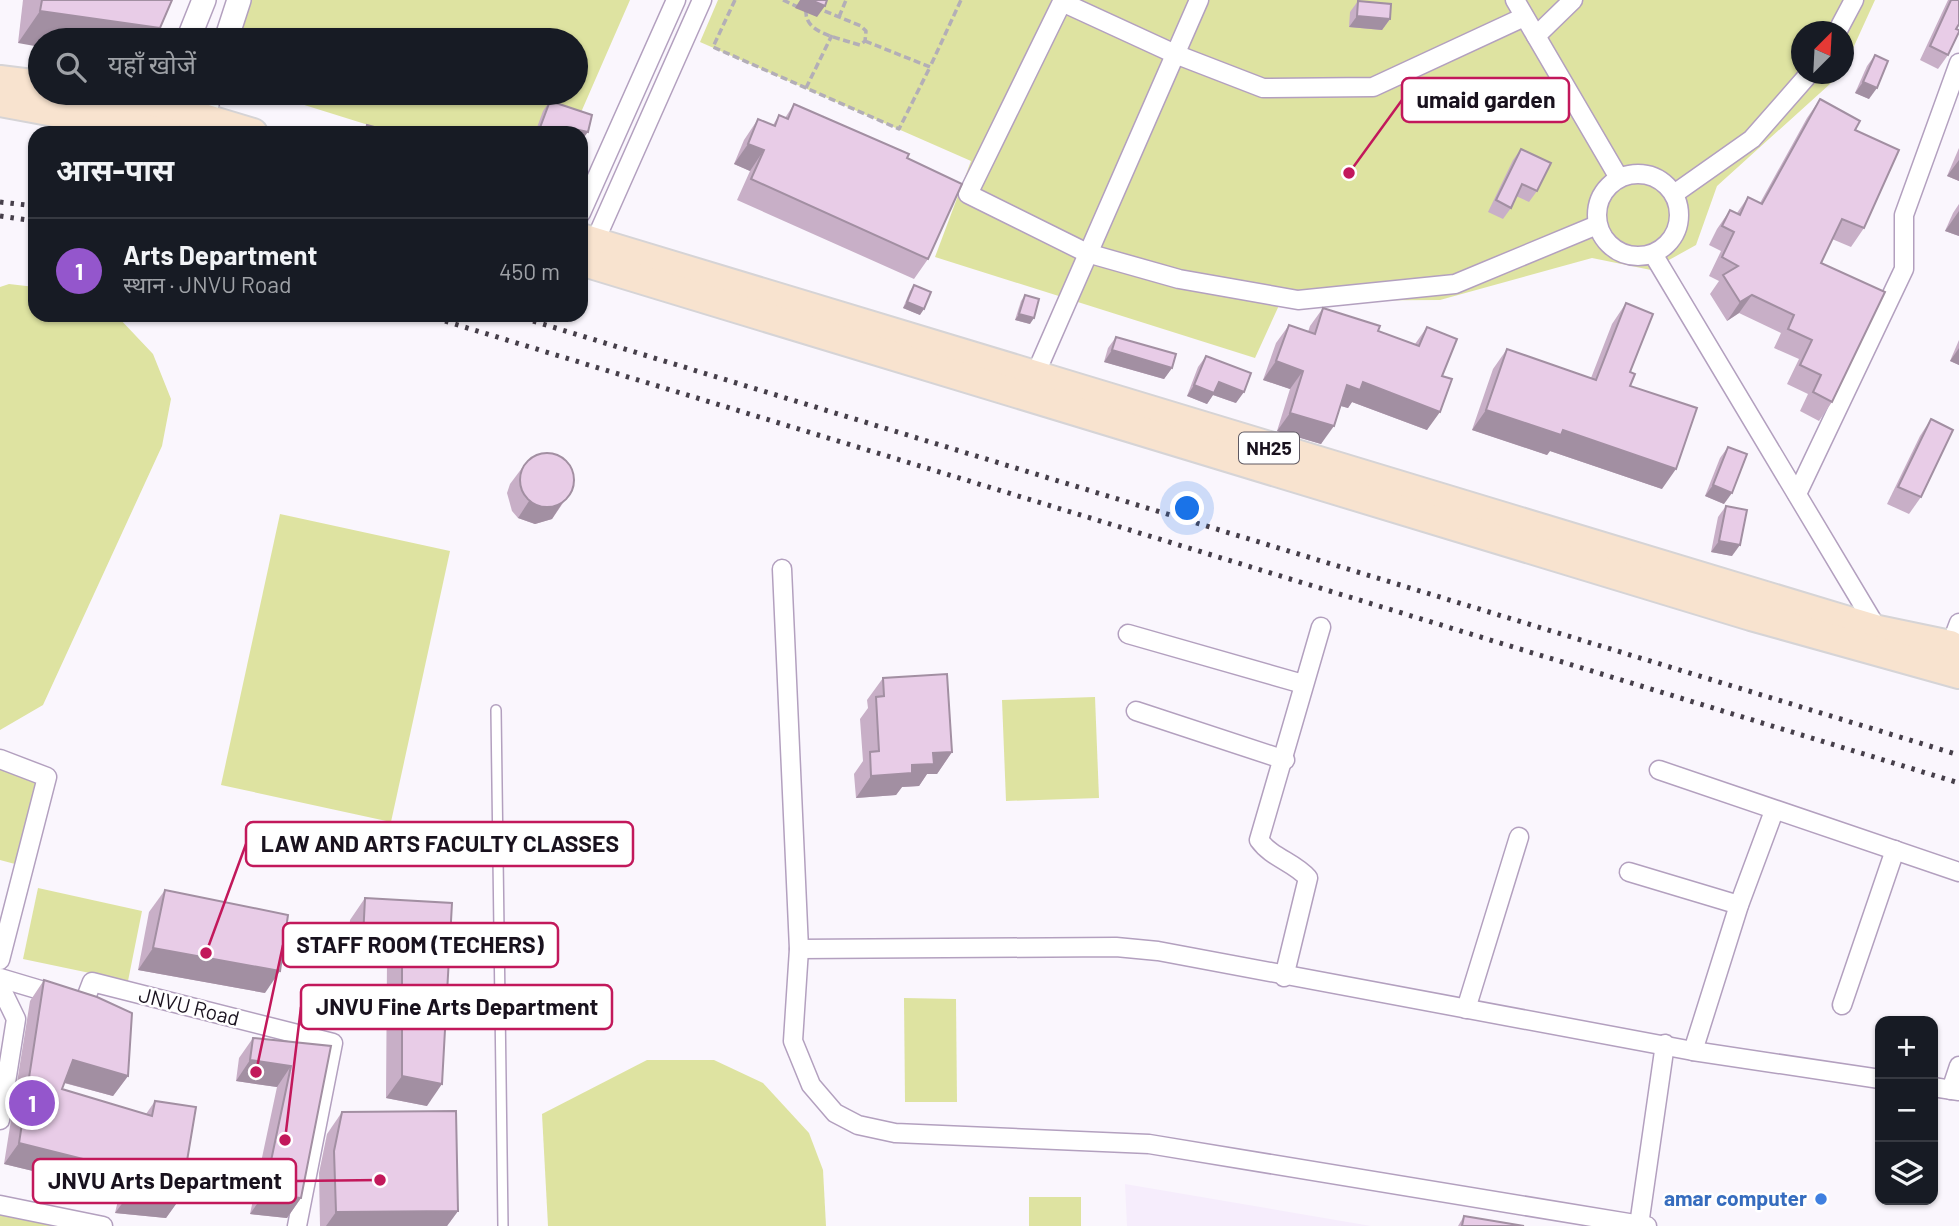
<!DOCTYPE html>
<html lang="hi">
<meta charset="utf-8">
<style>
body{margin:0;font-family:Barlow,"Noto Sans Devanagari",sans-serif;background:#242831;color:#f1f3f6}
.controls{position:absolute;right:21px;bottom:21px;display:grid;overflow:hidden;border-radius:14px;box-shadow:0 2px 5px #0004}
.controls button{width:63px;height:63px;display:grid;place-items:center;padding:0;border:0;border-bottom:2px solid #363941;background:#171b24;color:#f1f3f6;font:35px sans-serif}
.compass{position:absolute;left:1791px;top:21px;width:63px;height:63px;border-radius:50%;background:#171b24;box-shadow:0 2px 5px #0004;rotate:24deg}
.you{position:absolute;left:1188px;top:509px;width:24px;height:24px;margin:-18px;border:5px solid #fff;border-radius:50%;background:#1a73e8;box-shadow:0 0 0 10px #1a73e833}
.badge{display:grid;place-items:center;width:46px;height:46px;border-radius:50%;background:#9456cc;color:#fff;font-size:23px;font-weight:700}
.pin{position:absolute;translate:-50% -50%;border:4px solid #fff;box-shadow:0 2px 7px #0006}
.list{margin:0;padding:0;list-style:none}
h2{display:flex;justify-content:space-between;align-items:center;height:91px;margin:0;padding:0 28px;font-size:30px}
h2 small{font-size:23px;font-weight:400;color:#9ea1a6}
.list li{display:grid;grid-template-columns:46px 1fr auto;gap:21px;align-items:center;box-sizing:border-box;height:105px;padding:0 28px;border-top:2px solid #363941}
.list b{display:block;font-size:26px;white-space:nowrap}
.list p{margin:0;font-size:23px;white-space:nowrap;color:#9ea1a6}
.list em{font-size:23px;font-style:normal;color:#9ea1a6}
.icon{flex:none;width:38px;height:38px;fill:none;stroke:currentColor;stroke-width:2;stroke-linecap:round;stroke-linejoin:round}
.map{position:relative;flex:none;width:1959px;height:1226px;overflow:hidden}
.search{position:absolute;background:#171b24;box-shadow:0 2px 5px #0004;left:28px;top:28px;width:560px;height:77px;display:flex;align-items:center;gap:18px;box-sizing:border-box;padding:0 24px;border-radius:38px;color:#9ea1a6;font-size:26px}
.panel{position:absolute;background:#171b24;box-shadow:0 2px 5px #0004;left:28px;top:126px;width:560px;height:196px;border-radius:21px}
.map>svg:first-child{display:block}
</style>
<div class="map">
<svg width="1959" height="1226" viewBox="0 0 1959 1226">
<rect width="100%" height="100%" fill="#faf6fd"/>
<polygon fill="#f6edfc" points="1125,1184 1371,1226 1127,1226"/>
<g fill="#dee3a1">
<polygon points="249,0 630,0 572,133 394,133 266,93 576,93 576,40 232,40"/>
<polygon points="718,0 1875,0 1844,68 1843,32 1801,32 1801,74 1841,74 1717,186 1696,245 1651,270 1592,258 1440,300 1281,301 1255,358 935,257 971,161 700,42"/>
<polygon points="9,284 35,287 35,315 118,317 153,354 171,399 162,446 43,705 0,730 0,287"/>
<polygon points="280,514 450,551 391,822 221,785"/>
<polygon points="1095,697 1099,798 1006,801 1002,700"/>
<polygon points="0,767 37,777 15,864 0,860"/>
<polygon points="38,888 142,911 128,981 23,959"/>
<polygon points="904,998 956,999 957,1102 905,1102"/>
<polygon points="647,1060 714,1060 763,1083 809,1133 823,1170 826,1226 548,1226 542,1114"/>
<rect x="1029" y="1197" width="52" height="29"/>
<polygon points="0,1205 103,1226 0,1226"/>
</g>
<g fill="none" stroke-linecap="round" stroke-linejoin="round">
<defs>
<polyline id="service" points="496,710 503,1226"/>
<g id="minor">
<polyline points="1515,0 1619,178"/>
<polyline points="1524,17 1373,87 1263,88 1175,54 1062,2 968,194 1087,253 1179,279 1298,300 1455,284 1597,225"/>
<polyline points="1837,32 1854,0"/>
<polyline points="1536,36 1573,0"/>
<circle cx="1638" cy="215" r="41"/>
<polyline points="1674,194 1752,139 1809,74"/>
<polyline points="581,213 676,0"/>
<polyline points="591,250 702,0"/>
<polyline points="1653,254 1878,630"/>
<polyline points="1035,375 1199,0"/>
<polyline points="1797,494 1904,269 1904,215 1959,63"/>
<polyline points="782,569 799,949 793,1041 811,1085 835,1113 858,1125 895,1133 1149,1144 1647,1226"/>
<polyline points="1128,634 1303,684"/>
<polyline points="1948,652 1959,623"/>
<polyline points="1136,711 1285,760"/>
<polyline points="0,759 47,777 0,960"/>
<polyline points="1659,770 1959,872"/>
<polyline points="1629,872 1739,905"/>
<polyline points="799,949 1116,947 1158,951 1693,1051 1880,1079"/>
<path d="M1284 977 1308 878C1294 862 1272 858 1259 840L1321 627"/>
<polyline points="0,978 84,1003 92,982 333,1043 297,1226"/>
<polyline points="0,986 16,1019 0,1120"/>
<polyline points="1842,1005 1895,850"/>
<polyline points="1466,1009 1519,837"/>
<polyline points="1693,1051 1739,905 1774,811"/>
<polyline points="1933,1087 1959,1091"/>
<polyline points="1951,1090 1959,1066"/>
<polyline points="0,1205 103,1226"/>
<polyline points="1639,1225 1665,1044"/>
</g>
<g id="tertiary">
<polyline points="188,40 204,0"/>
<polyline points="226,40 239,0"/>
<polyline points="199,133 210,93"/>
</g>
<g id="primary">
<polyline points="0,80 40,85"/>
<polyline points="87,93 163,106 253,133"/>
<polyline points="0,102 168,133"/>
<polyline points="581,238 1878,630 1950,645 1959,650"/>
<polyline points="581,261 1751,616 1959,674"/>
</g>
</defs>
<use href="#service" stroke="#b3a0bf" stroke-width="12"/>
<use href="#minor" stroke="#b3a0bf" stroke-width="21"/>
<use href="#tertiary" stroke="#b3a0bf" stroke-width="26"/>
<use href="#primary" stroke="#d6d4d6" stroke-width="32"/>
<g stroke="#b3aeb7" stroke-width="3.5" stroke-dasharray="7 3.5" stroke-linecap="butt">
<polyline points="735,0 713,47 899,129 930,67"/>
<polyline points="783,0 800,8"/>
<path d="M815 7 861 26 866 31 865 41 860 45 853 43C836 37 804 33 806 10Z"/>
<polyline points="839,17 846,0"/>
<polyline points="865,41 930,67 961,0"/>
<polyline points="806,88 832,35"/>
</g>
<use href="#service" stroke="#fff" stroke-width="9"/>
<use href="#minor" stroke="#fff" stroke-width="18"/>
<use href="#tertiary" stroke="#fff" stroke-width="23"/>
<use href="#primary" stroke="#f8e3cf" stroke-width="28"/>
<g stroke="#463f4a" stroke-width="5" stroke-dasharray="3.5 7" stroke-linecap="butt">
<polyline points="0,202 35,206"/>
<polyline points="0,216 35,221"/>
<polyline points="425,315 1959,783"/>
<polyline points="513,315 1959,755"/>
</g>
</g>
<g fill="#c8afc7">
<polygon points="23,0 172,0 18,43"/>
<polygon points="1948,0 1959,0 1956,29 1948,55 1938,69 1920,60"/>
<polygon points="1358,1 1390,19 1382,30 1349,27 1350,12"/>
<polygon points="1875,55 1869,99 1855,93 1867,66"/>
<polygon points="1820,99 1855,130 1864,228 1851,247 1832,239 1821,263 1832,402 1819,421 1800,411 1808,394 1787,384 1799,359 1774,348 1781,333 1739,313 1727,321 1710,294 1719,281 1709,276 1721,251 1709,245 1717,229 1730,210 1737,213 1748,197 1760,203 1807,118"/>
<polygon points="550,101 581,133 535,133 543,111"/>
<polygon points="794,104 907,158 928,259 914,279 737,200 750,171 734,164 744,140 758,119 773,125 779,115 785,118"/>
<polygon points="1959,148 1959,181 1947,176"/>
<polygon points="1521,149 1537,191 1529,202 1516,196 1511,208 1503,219 1488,212 1513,160"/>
<polygon points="1959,204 1959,236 1945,231 1953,213"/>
<polygon points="914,285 920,315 903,308 910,291"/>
<polygon points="1025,295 1030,324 1015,320 1021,301"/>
<polygon points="1626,303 1630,386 1662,489 1550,451 1547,455 1472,430 1493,369 1507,349 1591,378 1612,324"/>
<polygon points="1323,308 1378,331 1415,344 1427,327 1442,376 1427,430 1352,402 1348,408 1341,406 1321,444 1277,431 1290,389 1263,380 1276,343 1289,325 1308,332 1310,326"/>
<polygon points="1116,337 1172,368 1164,379 1104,362 1108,348"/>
<polygon points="1959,340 1959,365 1950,361"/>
<polygon points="1206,356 1236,403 1213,395 1207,404 1187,396 1198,367"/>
<polygon points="1931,419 1921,497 1909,514 1887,504 1920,436"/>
<polygon points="1728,447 1724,504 1705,496 1720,458"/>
<polygon points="522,468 574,487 552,519 535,524 518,518 512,511 507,493 510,484"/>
<polygon points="1726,506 1732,556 1711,552 1718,517"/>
<polygon points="883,678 952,752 937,774 927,774 919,786 902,787 896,795 856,798 854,774 863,761 860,719 868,708 867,700"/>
<polygon points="165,890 265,993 138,970 149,912"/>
<polygon points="365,898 452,903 427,1106 386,1098 387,961 347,960 350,920"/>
<polygon points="44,980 128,1076 113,1096 64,1083 62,1089 146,1114 155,1101 181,1197 166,1218 115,1213 120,1192 4,1164 30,1001"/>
<polygon points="253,1038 331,1046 301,1198 287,1218 250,1214 277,1087 236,1081 239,1058"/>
<polygon points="342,1112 458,1211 447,1226 320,1226 319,1173 327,1134"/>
<polygon points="1464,1216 1524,1226 1458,1226"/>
</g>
<g fill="#a28fa2">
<polygon points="800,0 811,0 825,6 817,17 795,8"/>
<polygon points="40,11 160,28 151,40 40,40 40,47 18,43"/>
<polygon points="1357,16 1390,19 1382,30 1349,27"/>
<polygon points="1863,82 1877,88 1869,99 1855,93"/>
<polygon points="569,128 588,132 581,141 581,133 565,133"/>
<polygon points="748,144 764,150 750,171 734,164"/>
<polygon points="1959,160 1959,181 1947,176"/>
<polygon points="1959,211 1959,236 1945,231"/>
<polygon points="1752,295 1739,313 1727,321 1740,302"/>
<polygon points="907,302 924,309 920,315 903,308"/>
<polygon points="1019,314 1034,318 1030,324 1015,320"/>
<polygon points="1959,348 1959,365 1950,361"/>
<polygon points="1112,350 1172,368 1164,379 1104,362"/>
<polygon points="1276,361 1303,371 1290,389 1263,380"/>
<polygon points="1219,382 1244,392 1236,403 1213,395 1207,404 1187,396 1194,385"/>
<polygon points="1363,382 1440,412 1427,430 1352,402 1348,408 1334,404 1347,385"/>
<polygon points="1486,410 1563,430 1676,469 1662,489 1550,451 1547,455 1472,430"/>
<polygon points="1290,413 1334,426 1321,444 1277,431"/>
<polygon points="1713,485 1732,493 1724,504 1705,496"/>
<polygon points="529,501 563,502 552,519 535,524 518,518"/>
<polygon points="1719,541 1740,545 1732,556 1711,552"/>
<polygon points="952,752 937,774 927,774 919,786 902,787 896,795 856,798 871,776 912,765 933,753"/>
<polygon points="363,938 402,939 387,961 347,960"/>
<polygon points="153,948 280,971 265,993 138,970"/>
<polygon points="73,1060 128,1076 113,1096 58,1081"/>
<polygon points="250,1060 291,1066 277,1087 236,1081"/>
<polygon points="402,1076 442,1084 427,1106 386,1098"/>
<polygon points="19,1143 135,1172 120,1192 4,1164"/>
<polygon points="130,1193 181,1197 166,1218 115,1213"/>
<polygon points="264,1194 301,1198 287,1218 250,1214"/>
<polygon points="458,1211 447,1226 326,1226 336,1212"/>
</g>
<g fill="#e8cce7" stroke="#a28fa2" stroke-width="2">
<polygon points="42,0 172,0 160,28 40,11"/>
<polygon points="811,0 827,0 825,6"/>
<polygon points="1951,0 1959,0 1959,24 1956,29 1959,30 1959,32 1948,55 1930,46"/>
<polygon points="1358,1 1391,4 1390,19 1357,16"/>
<polygon points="1875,55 1888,61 1877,88 1863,82"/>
<polygon points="1820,99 1860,121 1855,130 1899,150 1864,228 1842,219 1821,263 1885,292 1832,402 1813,392 1821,375 1800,365 1812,340 1788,329 1794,315 1752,295 1740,302 1723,275 1738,266 1722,257 1734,232 1722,226 1730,210 1740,215 1748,197 1762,204"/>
<polygon points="550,101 592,115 588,132 569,128 567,133 538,133"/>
<polygon points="794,104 909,154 907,158 962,184 928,259 751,179 764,150 748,144 758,119 775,126 779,115 788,119"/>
<polygon points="367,125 396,133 365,133"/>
<polygon points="1521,149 1551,163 1537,191 1522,184 1511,208 1496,200"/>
<polygon points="914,285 931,292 924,309 907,302"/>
<polygon points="1025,295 1039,299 1034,318 1019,314"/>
<polygon points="1626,303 1653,314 1630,372 1635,374 1630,386 1697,408 1676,469 1563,430 1561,435 1486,410 1507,349 1596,380"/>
<polygon points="1323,308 1380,326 1378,331 1419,346 1427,327 1457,339 1442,376 1452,379 1440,412 1363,382 1360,390 1347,385 1334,426 1290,413 1303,371 1276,361 1289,325 1315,334"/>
<polygon points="1116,337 1176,354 1172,368 1112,350"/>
<polygon points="1206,356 1251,373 1244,392 1219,382 1214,393 1194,385"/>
<polygon points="1931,419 1953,430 1921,497 1898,487"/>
<polygon points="1728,447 1747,454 1732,493 1713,485"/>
<circle cx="547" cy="480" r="27"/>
<polygon points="1726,506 1747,510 1740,545 1719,541"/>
<polygon points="947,674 952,752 933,753 934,764 912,765 912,773 871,776 870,752 879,751 876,697 884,696 883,678"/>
<polygon points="165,890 288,915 280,971 153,948"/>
<polygon points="365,898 452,903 442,1084 402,1076 402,939 363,938"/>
<polygon points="44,980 97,997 132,1013 128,1076 73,1060 62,1089 152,1116 155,1101 196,1107 181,1197 130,1193 135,1172 19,1143"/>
<polygon points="253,1038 331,1046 301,1198 264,1194 291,1066 250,1060"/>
<polygon points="456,1111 458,1211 336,1212 334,1151 342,1112"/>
<polygon points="1464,1216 1524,1226 1462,1226"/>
</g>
<circle fill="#3f7fe0" stroke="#fff" stroke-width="2.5" cx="1821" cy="1199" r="7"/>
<g text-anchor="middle" stroke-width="5" stroke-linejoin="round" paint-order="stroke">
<rect fill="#fff" stroke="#5e5962" stroke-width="2" x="1239" y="432.5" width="60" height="31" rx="5"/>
<g font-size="19" font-weight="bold" fill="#19121e">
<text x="1269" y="455">NH25</text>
</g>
<g font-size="21" fill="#19121e" stroke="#fff">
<text transform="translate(189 1007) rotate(14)" y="7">JNVU Road</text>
</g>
<g font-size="21" font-weight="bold" fill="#366cbe" stroke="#fff" text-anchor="end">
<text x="1807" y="1206">amar computer</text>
</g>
</g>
<path fill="none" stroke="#c2185b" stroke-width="2.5" d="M1349 173L1402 100M206 953L246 844M256 1072L283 945M285 1140L301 1007M380 1180L296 1181"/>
<g fill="#c2185b" stroke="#fff" stroke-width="2.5">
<circle cx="1349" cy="173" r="7"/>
<circle cx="206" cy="953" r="7"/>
<circle cx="256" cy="1072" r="7"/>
<circle cx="285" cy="1140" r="7"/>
<circle cx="380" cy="1180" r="7"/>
</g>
<g fill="#fff" stroke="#c2185b" stroke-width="2.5">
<rect x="1402" y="78" width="167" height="44" rx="7"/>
<rect x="246" y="822" width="387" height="44" rx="7"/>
<rect x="283" y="923" width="275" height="44" rx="7"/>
<rect x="301" y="985" width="311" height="44" rx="7"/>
<rect x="33" y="1159" width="263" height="44" rx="7"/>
</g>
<g font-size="23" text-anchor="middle" font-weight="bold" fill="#19121e">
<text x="1486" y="108">umaid garden</text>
<text x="440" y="852">LAW AND ARTS FACULTY CLASSES</text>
<text x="420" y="953">STAFF ROOM (TECHERS)</text>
<text x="457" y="1015">JNVU Fine Arts Department</text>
<text x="165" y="1189">JNVU Arts Department</text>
</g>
</svg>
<div class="controls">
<button>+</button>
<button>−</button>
<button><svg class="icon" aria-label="layers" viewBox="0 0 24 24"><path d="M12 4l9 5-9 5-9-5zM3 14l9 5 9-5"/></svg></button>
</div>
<svg class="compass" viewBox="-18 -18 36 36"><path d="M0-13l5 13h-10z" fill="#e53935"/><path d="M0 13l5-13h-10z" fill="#9ea1a6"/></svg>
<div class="you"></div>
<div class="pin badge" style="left:32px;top:1103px">1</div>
<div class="search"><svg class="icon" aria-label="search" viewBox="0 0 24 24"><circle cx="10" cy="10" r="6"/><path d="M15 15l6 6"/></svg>यहाँ खोजें</div>
<section class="panel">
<h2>आस-पास<small></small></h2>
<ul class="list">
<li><span class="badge">1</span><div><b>Arts Department</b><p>स्थान · JNVU Road</p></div><em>450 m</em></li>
</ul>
</section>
</div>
